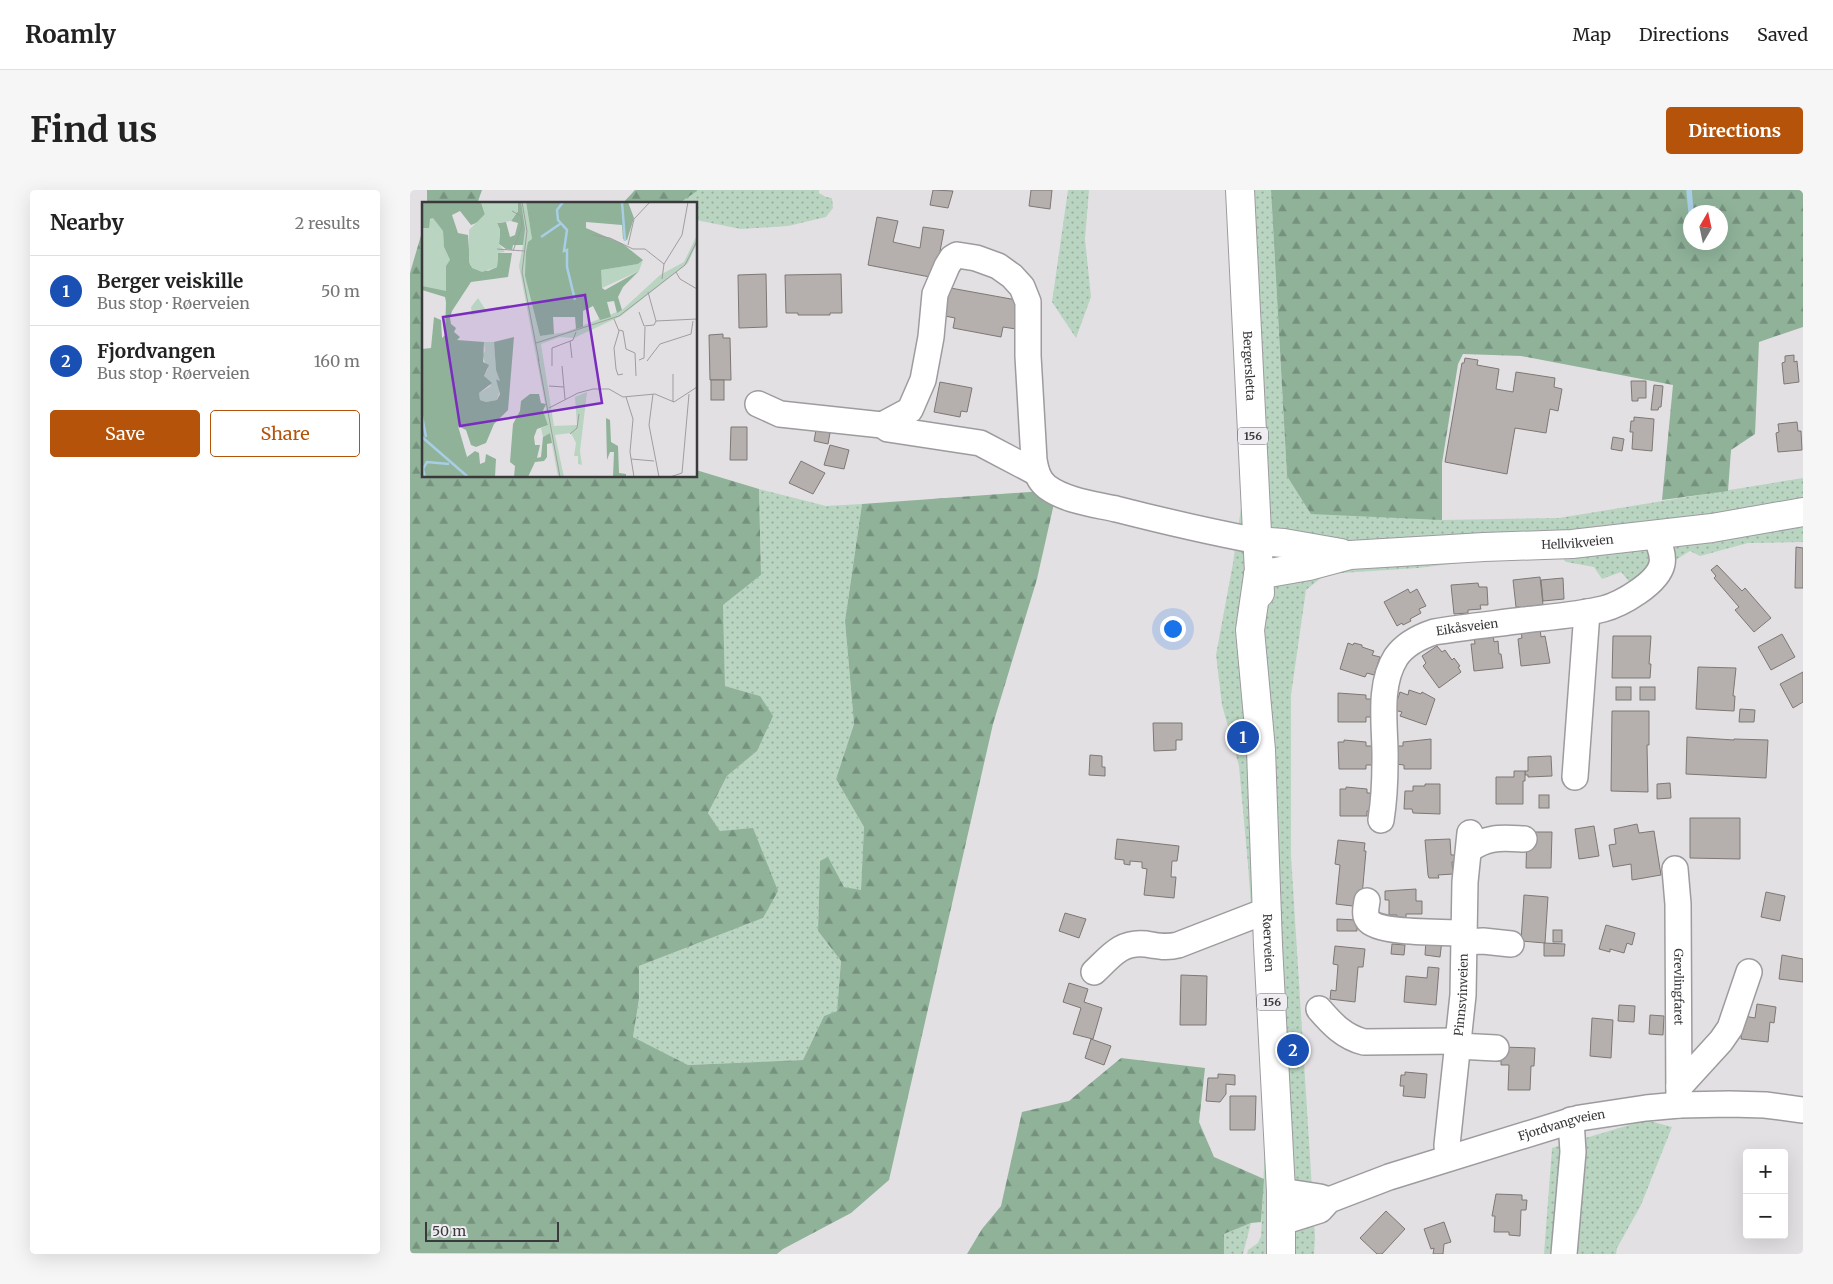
<!DOCTYPE html>
<meta charset="utf-8">
<style>
body{margin:0;font-family:Merriweather,serif;background:#f6f6f6;color:#222}
.controls{position:absolute;right:15px;bottom:15px;display:grid;overflow:hidden;border-radius:5px;box-shadow:0 5px 20px #0002}
.controls button{width:45px;height:45px;display:grid;place-items:center;padding:0;border:0;border-bottom:1px solid #e0e0e0;background:#fff;color:#222;font:25px sans-serif}
.compass{position:absolute;left:1273px;top:15px;width:45px;height:45px;border-radius:50%;background:#fff;box-shadow:0 5px 20px #0002;rotate:9deg}
.scale{position:absolute;left:15px;bottom:12px;width:134px;box-sizing:border-box;padding-left:5px;border:2px solid #3a393b;border-top:0;font-size:14px;line-height:18px;white-space:nowrap;color:#3a393b;-webkit-text-stroke:4px #f0edf2;paint-order:stroke}
.you{position:absolute;left:762px;top:438px;width:18px;height:18px;margin:-12px;border:4px solid #fff;border-radius:50%;background:#1a73e8;box-shadow:0 0 0 8px #1a73e833}
.badge{display:grid;place-items:center;width:32px;height:32px;border-radius:50%;background:#b45309;color:#fff;font-size:16px;font-weight:700}
.pin{position:absolute;translate:-50% -50%;border:2px solid #fff;box-shadow:0 1px 5px #0006}
.list{margin:0;padding:0;list-style:none}
h2{display:flex;justify-content:space-between;align-items:center;height:65px;margin:0;padding:0 20px;font-size:21px}
h2 small{font-size:16px;font-weight:400;color:#767676}
.list li{display:grid;grid-template-columns:32px 1fr auto;gap:15px;align-items:center;box-sizing:border-box;height:70px;padding:0 20px;border-top:1px solid #e0e0e0}
.list b{display:block;font-size:19px;white-space:nowrap}
.list p{margin:0;font-size:16px;white-space:nowrap;color:#767676}
.list em{font-size:16px;font-style:normal;color:#767676}
.actions{display:flex;gap:10px;padding:15px 20px}
.actions a{flex:1;padding:11px 0;border:1px solid #b45309;border-radius:5px;text-align:center;font-size:18px;color:#b45309}
.actions .main{background:#b45309;color:#fff}
.map{position:relative;flex:none;width:1393px;height:1064px;overflow:hidden;border-radius:5px}
header{display:flex;align-items:center;gap:30px;box-sizing:border-box;height:70px;padding:0 25px;background:#fff;border-bottom:1px solid #e0e0e0}
header strong{font-size:24px}
nav{display:flex;gap:28px;margin-inline-start:auto;font-size:18px}
.intro{display:flex;align-items:center;justify-content:space-between;box-sizing:border-box;height:120px;padding:0 30px}
h1{margin:0;font-size:35px}
.button{padding:12px 22px;border-radius:5px;background:#b45309;color:#fff;font-size:18px;font-weight:700}
main{display:flex;gap:30px;padding:0 30px}
aside{flex:1;background:#fff;border-radius:5px;box-shadow:0 5px 20px #0002}
.map>svg:first-child{display:block}
</style>
<header>
<strong>Roamly</strong>
<nav><a>Map</a><a>Directions</a><a>Saved</a></nav>
</header>
<div class="intro"><h1>Find us</h1><a class="button">Directions</a></div>
<main>
<aside>
<h2>Nearby<small>2 results</small></h2>
<ul class="list">
<li><span class="badge" style="background:#1a4fb4">1</span><div><b>Berger veiskille</b><p>Bus stop · Røerveien</p></div><em>50 m</em></li>
<li><span class="badge" style="background:#1a4fb4">2</span><div><b>Fjordvangen</b><p>Bus stop · Røerveien</p></div><em>160 m</em></li>
</ul>
<div class="actions"><a class="main">Save</a><a>Share</a></div>
</aside>
<div class="map">
<svg width="1393" height="1064" viewBox="0 0 1393 1064">
<defs>
<pattern id="grass-dots" width="8" height="8" patternUnits="userSpaceOnUse" patternTransform="scale(1.25)"><rect width="8" height="8" fill="#b9d5c1"/><path d="M2 2h.1M6 6h.1" fill="none" stroke="#97ae9e" stroke-width="1.8" stroke-linecap="round"/></pattern>
<pattern id="forest-firs" width="22" height="20" patternUnits="userSpaceOnUse" patternTransform="scale(1.25)"><rect width="22" height="20" fill="#8fb299"/><path d="M5 1l3.5 6h-7zM16 11l3.5 6h-7z" fill="#76927e"/></pattern>
</defs>
<rect width="100%" height="100%" fill="#e3e0e4"/>
<g fill="url(#grass-dots)">
<polygon points="287,0 409,0 409,3 416,7 422,8 423,18 416,27 378,36 331,39 286,30 286,14 268,14"/>
<polygon points="658,0 679,0 675,49 681,107 666,148 642,112"/>
<polygon points="816,0 861,0 877,286 1032,330 1149,328 1393,288 1393,352 1338,353 1290,366 1280,361 1223,396 1211,382 1192,389 1184,377 1156,372 1152,368 1083,369 1008,378 916,384 896,400 881,505 881,666 899,951 905,1047 904,1064 837,1064 838,1060 848,1053 851,1046 856,931 838,675 829,576 812,515 806,465 823,373 832,311"/>
<polygon points="349,299 416,316 452,314 435,431 444,534 426,589 454,637 451,701 434,697 418,668 410,672 408,741 431,771 427,821 414,826 393,870 278,875 223,847 229,809 229,776 353,728 310,641 298,623 317,586 347,561 350,506 315,496 313,415 351,385"/>
<polygon points="1236,930 1262,937 1231,1015 1207,1058 1206,1064 1134,1064 1142,958"/>
<polygon points="841,1033 833,1064 814,1064 814,1044"/>
</g>
<g fill="url(#forest-firs)" fill-rule="evenodd">
<polygon points="17,0 72,0 67,14 17,14"/>
<polygon points="225,0 287,0 287,1 268,14 212,14"/>
<path d="M861 0H1393V137L1349 152 1345 244 1321 260 1318 301 1252 310 1263 195 1111 166 1053 164 1048 174 1032 273V330L901 324 877 286ZM1310 22V52H1280V22Z"/>
<polygon points="14,35 14,286 286,286 286,280 349,299 351,385 313,415 315,496 350,506 363,526 347,561 317,586 298,623 310,641 343,638 368,701 353,728 229,776 229,809 223,847 278,875 393,870 414,826 427,821 431,771 408,741 410,671 418,667 434,697 451,700 454,637 426,589 444,534 435,431 452,314 647,300 627,389 583,534 479,990 441,1023 373,1059 367,1064 0,1063 0,83"/>
<polygon points="711,868 795,878 789,932 804,967 854,989 851,1032 841,1033 814,1044 814,1064 557,1064 572,1039 591,1016 612,922 659,911"/>
</g>
<g fill="none" stroke-linecap="round" stroke-linejoin="round">
<polyline stroke="#a8cee6" stroke-width="5.5" points="1279,0 1281,22"/>
</g>
<g fill="#b5b0ad" stroke="#7d7875">
<polygon points="523,0 543,1 538,18 520,15"/>
<polygon points="621,0 642,0 640,19 619,16"/>
<polygon points="467,27 488,31 483,52 510,58 513,37 534,40 525,88 458,75"/>
<polygon points="356,84 357,137 329,138 328,85"/>
<polygon points="431,84 432,123 420,123 420,125 388,125 388,123 376,123 375,85"/>
<polygon points="535,97 612,111 606,139 593,137 591,147 543,138 545,128 530,125"/>
<polygon points="313,144 313,148 320,148 321,190 300,190 299,145"/>
<polygon points="1384,165 1384,172 1387,171 1389,192 1374,194 1372,173 1375,172 1375,166"/>
<polygon points="1055,168 1068,170 1067,175 1089,179 1086,199 1103,202 1106,182 1145,188 1144,197 1152,199 1148,221 1140,219 1136,243 1105,238 1097,284 1035,272 1052,173 1054,173"/>
<rect x="301" y="190" width="13" height="20"/>
<polygon points="1221,191 1236,191 1236,208 1228,208 1228,211 1222,211"/>
<polygon points="530,192 562,198 557,222 551,221 550,227 524,222"/>
<polygon points="1244,195 1253,196 1251,217 1249,217 1248,220 1241,220"/>
<polygon points="1224,227 1244,229 1242,261 1222,259 1223,242 1220,242 1221,231 1224,231"/>
<polygon points="1387,232 1388,241 1391,241 1392,260 1368,262 1366,243 1369,242 1368,234"/>
<polygon points="321,237 337,237 337,270 320,270"/>
<polygon points="406,240 420,243 418,254 404,251"/>
<polygon points="1203,247 1214,249 1212,261 1201,259"/>
<polygon points="420,255 439,260 434,279 414,275"/>
<polygon points="391,271 415,283 403,304 379,293"/>
<polygon points="1386,357 1393,358 1393,398 1385,398"/>
<polygon points="1307,375 1332,401 1335,398 1361,428 1344,442 1325,420 1329,417 1304,388 1306,386 1301,380"/>
<polygon points="1130,387 1133,415 1120,416 1120,418 1106,417 1103,390"/>
<polygon points="1153,388 1154,409 1133,411 1131,390"/>
<polygon points="1068,393 1069,397 1077,397 1078,415 1070,415 1071,419 1058,420 1058,423 1044,424 1041,395"/>
<polygon points="998,399 1000,403 1007,399 1016,416 1009,419 1011,423 1000,429 1001,431 993,435 992,433 987,436 974,412"/>
<polygon points="1130,439 1131,447 1135,446 1140,473 1111,476 1108,449 1112,448 1111,441"/>
<polygon points="1083,444 1084,452 1088,451 1089,464 1091,464 1093,478 1064,481 1061,454 1065,454 1064,446"/>
<polygon points="1372,444 1385,467 1361,480 1348,457"/>
<polygon points="1203,446 1241,446 1239,474 1241,474 1240,488 1202,488"/>
<polygon points="938,453 943,455 944,453 952,455 952,457 964,461 962,465 970,467 964,485 957,483 955,487 930,479"/>
<polygon points="1027,456 1032,462 1035,460 1042,470 1044,468 1050,476 1048,477 1051,482 1029,498 1013,476 1016,473 1012,466"/>
<polygon points="1288,477 1326,478 1323,506 1325,506 1324,521 1286,519"/>
<polygon points="1393,482 1393,512 1383,518 1370,494"/>
<rect x="1206" y="497" width="15" height="13"/>
<rect x="1230" y="497" width="15" height="13"/>
<polygon points="999,500 1011,504 1012,502 1025,509 1016,535 990,526 992,522 984,520 990,502 998,505"/>
<polygon points="928,503 956,505 956,509 963,509 963,527 956,527 956,532 928,532"/>
<polygon points="1330,519 1345,520 1344,532 1329,532"/>
<polygon points="1202,521 1239,521 1239,555 1237,555 1238,602 1201,601"/>
<polygon points="743,533 772,533 772,550 766,550 766,560 744,561"/>
<polygon points="1277,547 1324,550 1324,549 1358,550 1356,588 1276,584"/>
<polygon points="1021,549 1021,579 994,579 994,575 985,574 985,556 993,556 993,552"/>
<polygon points="934,550 956,552 956,556 963,556 963,575 956,575 956,579 929,579 928,552 934,552"/>
<polygon points="680,565 692,566 692,577 695,577 695,586 679,585"/>
<polygon points="1141,566 1142,586 1118,587 1118,585 1115,585 1115,581 1118,581 1118,567"/>
<polygon points="1104,581 1115,581 1115,591 1113,591 1113,614 1086,614 1086,587 1104,587"/>
<polygon points="1260,593 1261,608 1247,609 1247,594"/>
<polygon points="1015,594 1030,594 1030,624 1003,623 1002,619 994,619 995,601 1003,601 1003,596 1015,596"/>
<polygon points="936,597 957,599 957,603 965,603 965,621 957,621 957,626 930,626 930,599 936,599"/>
<rect x="1129" y="605" width="10" height="13"/>
<polygon points="1280,628 1330,628 1330,669 1280,668"/>
<polygon points="1227,634 1229,643 1244,641 1251,685 1222,690 1221,674 1203,677 1199,655 1206,654 1204,639"/>
<polygon points="1184,636 1189,666 1169,669 1165,639"/>
<polygon points="1117,642 1142,642 1141,678 1116,678"/>
<polygon points="707,649 769,656 767,671 762,671 761,687 766,687 764,708 734,705 737,679 732,678 732,672 720,671 720,675 714,674 714,670 705,669"/>
<polygon points="1040,649 1041,665 1046,665 1046,672 1042,672 1043,684 1028,685 1029,688 1019,688 1018,685 1015,650"/>
<polygon points="928,650 955,653 954,661 956,661 951,717 926,714 930,675 925,674"/>
<polygon points="1006,699 1006,711 1012,711 1012,724 996,724 996,728 987,728 987,725 979,725 979,710 975,710 975,701"/>
<polygon points="1356,702 1375,706 1370,731 1351,727"/>
<polygon points="1114,705 1138,707 1135,753 1111,751"/>
<polygon points="655,723 676,729 669,748 649,741"/>
<polygon points="927,729 947,730 947,741 927,741"/>
<polygon points="1196,735 1225,743 1222,755 1217,753 1214,763 1200,759 1200,762 1189,759"/>
<rect x="1143" y="740" width="9" height="12"/>
<polygon points="1016,749 1032,750 1030,767 1015,765"/>
<polygon points="1134,753 1155,754 1154,766 1134,766"/>
<polygon points="982,754 995,755 994,765 981,764"/>
<polygon points="925,756 955,759 953,777 948,777 945,812 920,809 921,800 926,801 928,775 923,774"/>
<polygon points="1372,765 1393,769 1393,792 1369,789"/>
<polygon points="1018,777 1029,778 1026,815 994,812 996,786 1017,788"/>
<polygon points="771,785 797,786 796,835 770,835"/>
<polygon points="659,793 678,799 674,812 692,818 683,849 663,844 671,818 653,812"/>
<polygon points="1347,814 1366,817 1364,833 1360,832 1358,852 1331,849 1334,826 1345,828"/>
<polygon points="1209,815 1225,816 1224,832 1208,831"/>
<polygon points="1240,825 1254,826 1253,845 1239,844"/>
<polygon points="1182,828 1203,830 1201,868 1180,866"/>
<polygon points="681,849 701,856 694,875 675,868"/>
<polygon points="1091,857 1125,858 1124,876 1121,876 1120,900 1098,900 1099,875 1091,875"/>
<polygon points="995,882 1017,884 1015,908 993,906 994,896 990,896 991,885 995,885"/>
<polygon points="808,884 825,885 825,895 816,894 816,904 810,912 796,911 798,888 808,888"/>
<polygon points="820,906 846,906 845,940 820,940"/>
<polygon points="1086,1004 1112,1005 1112,1010 1117,1010 1116,1020 1111,1020 1110,1046 1099,1045 1099,1042 1084,1042 1085,1026 1082,1026"/>
<polygon points="976,1021 995,1039 972,1064 967,1064 950,1048"/>
<polygon points="1034,1032 1041,1052 1034,1054 1033,1064 1023,1064 1024,1058 1021,1059 1014,1039"/>
</g>
<g fill="none" stroke-linecap="round" stroke-linejoin="round">
<defs>
<g id="minor">
<polyline points="348,214 370,224 472,235 478,239 570,253 627,283"/>
<path d="M472 235 500 220 513 190 521 147 525 104 537 76 542 68 547 65 566 68 588 76 602 86 612 97 618 112V166L624 270C626 281 628 290 637 297 656 311 684 314 706 319 753 331 800 342 848 351"/>
<polyline points="1165,587 1177,422"/>
<path id="s1" d="M971 630C974 611 975 591 975 572 976 539 967 497 986 467 995 454 1009 447 1024 442 1054 437 1084 434 1114 430 1140 427 1168 425 1193 419 1212 414 1248 393 1252 374 1254 364 1249 354 1245 345"/>
<path d="M1060 659C1078 646 1092 648 1114 649"/>
<path id="s2" d="M1265 679 1268 714 1269 915"/>
<path d="M957 711C956 717 954 725 958 730 968 744 1036 742 1054 743"/>
<polyline points="1054,752 1073,751 1101,754"/>
<path d="M684 782C701 766 711 751 736 754 747 756 757 758 768 755L848 724 858 723"/>
<path d="M909 819C922 834 934 847 954 852L1047 851"/>
<polyline points="1047,856 1086,858"/>
<polyline points="1269,897 1311,851 1320,838 1339,782"/>
<path id="s3" d="M1038 968 1037 955 1053 805 1055 692 1060 643"/>
<polyline points="871,1001 910,1007 919,1010"/>
<path id="s4" d="M872 1032 910 1020 919 1010 979 987 1170 928 1236 918 1269 915 1320 914 1355 915 1393 920"/>
<polyline points="1154,1064 1163,962 1161,930"/>
</g>
<g id="major">
<path id="s5" d="M830 0 850 403"/>
<polyline points="848,351 874,353 931,363"/>
<path id="s6" d="M848 385 840 440 851 560 858 755 871 1001V1064"/>
<path id="s7" d="M848 385 899 376 940 365 1074 357 1162 354 1302 338 1393 322"/>
</g>
</defs>
<use href="#minor" stroke="#9e9b9f" stroke-width="28"/>
<use href="#major" stroke="#9e9b9f" stroke-width="30"/>
<use href="#minor" stroke="#fff" stroke-width="25"/>
<use href="#major" stroke="#fff" stroke-width="28"/>
</g>
<g text-anchor="middle" stroke-width="4.5" stroke-linejoin="round" paint-order="stroke">
<g fill="#f0edf2" stroke="#716f72" stroke-width="1">
<rect x="828" y="237.5" width="30" height="17" rx="4"/>
<rect x="847" y="803.5" width="30" height="17" rx="4"/>
</g>
<g font-size="11" font-weight="bold" fill="#3a393b">
<text x="843" y="250">156</text>
<text x="862" y="816">156</text>
</g>
<g font-size="12" fill="#3a393b" stroke="#f0edf2">
<text dy="4" stroke="none"><textPath href="#s5" startOffset="176">Bergersletta</textPath></text>
<text dy="4" stroke="none"><textPath href="#s7" startOffset="322">Hellvikveien</textPath></text>
<text dy="4" stroke="none"><textPath href="#s1" startOffset="245">Eikåsveien</textPath></text>
<text dy="4" stroke="none"><textPath href="#s6" startOffset="369">Røerveien</textPath></text>
<text dy="4" stroke="none"><textPath href="#s2" startOffset="118">Grevlingfaret</textPath></text>
<text dy="4" stroke="none"><textPath href="#s3" startOffset="164">Pinnsvinveien</textPath></text>
<text dy="4" stroke="none"><textPath href="#s4" startOffset="298">Fjordvangveien</textPath></text>
</g>
</g>
<g transform="translate(12 12)">
<rect width="275" height="275" fill="#e3e0e4"/>
<path d="M99 0H104L110 37 103 74 118 134 144 130 200 108 238 73 262 60 275 33V41L266 61 199 114 152 136 138 135 119 142 132 224 155 223 153 195 165 190 158 249 160 263 156 262V254H152L154 241 149 231 133 233 142 275H136L128 231 121 235 119 226 126 223 121 211 124 207 97 64 101 43ZM11 15 21 29 22 45 28 58 24 89 21 91 0 84V26ZM221 58 217 69 180 86 178 68 216 62ZM56 96 65 110 48 113 50 111 49 105ZM62 140H72L74 168 79 179 74 177 78 187 75 198 64 200 58 198 57 191 69 184 62 174 66 167 60 153 63 149Z" fill="#b9d5c1"/>
<path d="M0 0H59L63 12 59 19 49 23 38 9 30 13 36 31 46 33 48 63 66 69 75 65 76 51H90L86 75 49 80 30 109 28 116 29 122 34 126 32 130 38 135 35 138 62 140 61 160 67 163 62 174 70 181 57 191 58 198 64 200 75 198 78 192 74 177 78 179 74 168 72 140 92 135 86 208 72 222 64 241 54 245 49 243 44 228 36 224 45 255 53 249 57 251 58 262 63 260 64 252 74 257 73 275H0V147L9 146 12 115 19 118 20 136 23 133 24 100 23 95 0 88V84L24 89V64L28 58 22 45 21 29 11 16 8 17 7 26H0ZM96 0H99L103 27 101 43H91L90 48 84 47 77 42 78 28 75 21 84 20 88 35 93 33 96 21 89 19 96 9ZM104 0H206L212 16 205 38 201 37 200 23 164 20V26L201 42 221 58 216 62 179 68 180 86 183 88 217 69 201 85 196 95 200 108 195 111 192 99 185 100 189 115 178 118 171 104 161 109V125L154 127 153 115H131L132 132 118 134 103 74 104 50 106 40 110 37ZM108 192H117L119 201 124 202 121 209 126 223 115 227 112 235 113 243H118L115 256 119 255 121 235 128 231 130 241 125 242V255L122 259 113 260 106 275H92L93 264 88 260 91 222 98 209 99 199ZM184 216 188 218 189 240 196 244 197 271 204 272V275H191L192 250H188L185 258Z" fill="#8fb299"/>
<path d="M59 0H96V9L89 19 75 21 78 28 77 42 83 50 76 51 75 65 60 70 50 66 47 60V28L63 12Z" fill="#b9d5c1"/>
<path fill="none" stroke="#a8cee6" stroke-width="2.5" d="M141 0 135 8 136 18 145 28 142 49 145 48V65L153 98M200 0 203 39M119 35 138 22M0 214 4 235M0 235 46 275M3 275 1 267 5 260 27 262"/>
<path fill="none" stroke="#9f9da0" stroke-width="1" d="M100 0 105 29 100 70 117 159M90 9 99 14 100 24 91 49M171 33 188 36 211 47H223L242 62M206 43 212 17 228 0M75 47 102 49M254 70 258 77 275 87M240 77 242 62 260 33 266 0M226 90 234 119M217 110 222 124 232 123 234 119M192 117 197 129 192 146 194 167 196 173 201 172M234 119 275 117M197 128 201 129 204 147 213 151 214 174M148 139 150 156M114 141 197 114 263 63 275 39M116 156 138 275M217 158 222 156 223 125M225 159 238 142 269 132 271 119M130 164V146L151 138 154 130M140 164 143 197M251 172V200M127 184 142 185M231 192 227 223 237 275M204 195 211 217 208 250 212 275M127 206 156 191 171 187H187L201 195 233 192 252 200 275 185M148 232 155 226 157 212M209 257 232 259M248 275 260 271 267 192"/>
<path fill="#7b2cbf" fill-opacity="0.15" stroke="#7b2cbf" stroke-width="2.5" d="M163 93 180 201 38 224 21 115Z"/>
<rect width="275" height="275" fill="none" stroke="#3a393b" stroke-width="2.5"/>
</g>
</svg>
<div class="controls">
<button>+</button>
<button>−</button>
</div>
<svg class="compass" viewBox="-18 -18 36 36"><path d="M0-13l5 13h-10z" fill="#e53935"/><path d="M0 13l5-13h-10z" fill="#767676"/></svg>
<div class="scale">50 m</div>
<div class="you"></div>
<div class="pin badge" style="left:833px;top:547px;background:#1a4fb4">1</div>
<div class="pin badge" style="left:883px;top:860px;background:#1a4fb4">2</div>
</div>
</main>
